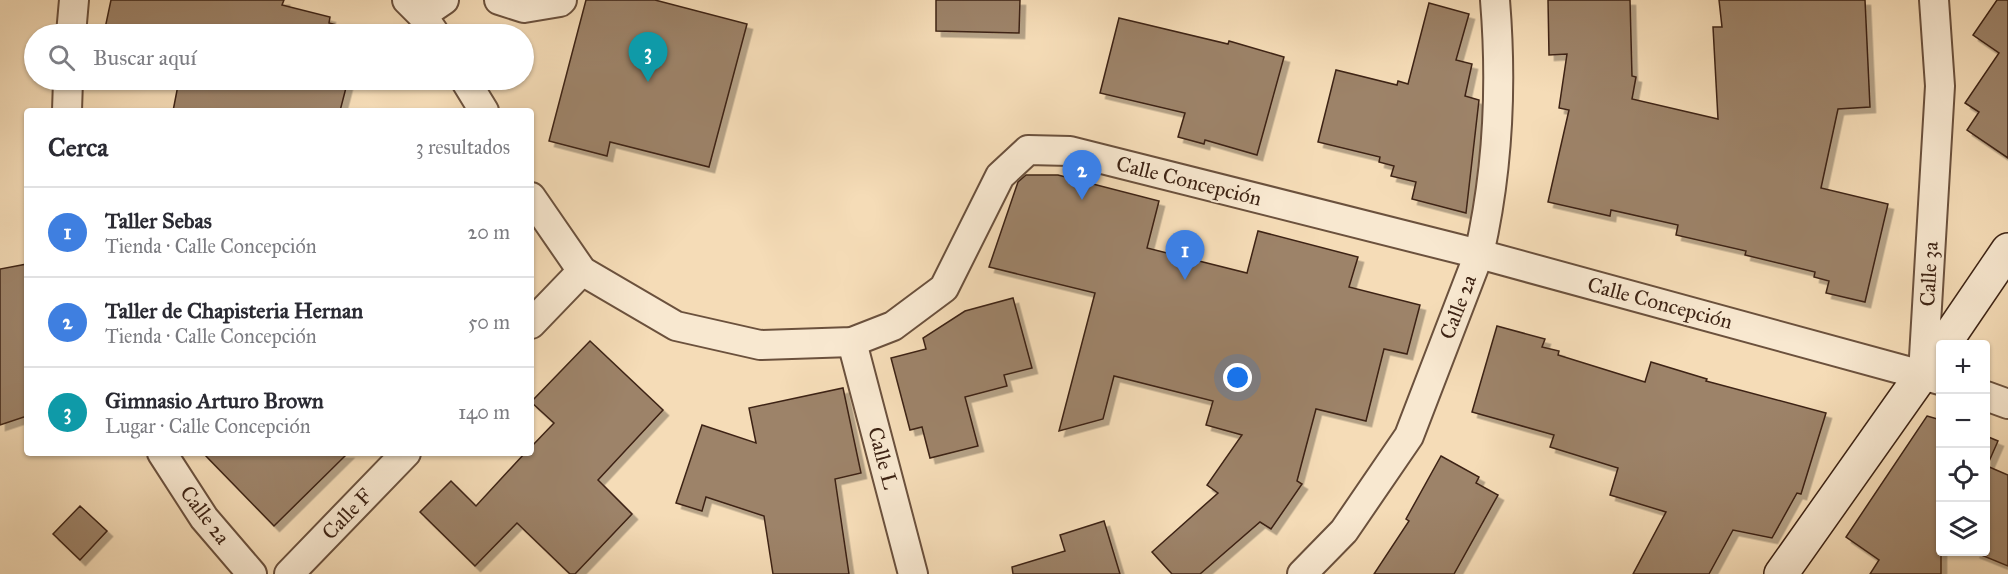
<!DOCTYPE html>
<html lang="es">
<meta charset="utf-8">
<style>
body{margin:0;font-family:"IM FELL Great Primer",serif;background:#f2f2f3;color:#2b2b33}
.controls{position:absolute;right:18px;bottom:18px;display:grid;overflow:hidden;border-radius:6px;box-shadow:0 2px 4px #0004}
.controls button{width:54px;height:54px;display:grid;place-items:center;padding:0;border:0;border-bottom:2px solid #e1e1e2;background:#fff;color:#2b2b33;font:30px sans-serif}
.you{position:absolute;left:1238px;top:378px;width:21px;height:21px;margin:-15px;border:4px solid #fff;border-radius:50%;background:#1a73e8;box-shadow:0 0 0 9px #1a73e833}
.badge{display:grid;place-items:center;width:39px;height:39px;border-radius:50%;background:#db2777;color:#fff;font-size:20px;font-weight:700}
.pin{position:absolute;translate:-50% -50px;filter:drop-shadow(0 2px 3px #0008)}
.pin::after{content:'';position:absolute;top:32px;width:21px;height:18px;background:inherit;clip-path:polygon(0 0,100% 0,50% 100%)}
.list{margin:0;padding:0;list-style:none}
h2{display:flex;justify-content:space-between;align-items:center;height:78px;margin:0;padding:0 24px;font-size:26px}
h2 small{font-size:20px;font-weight:400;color:#7c7c81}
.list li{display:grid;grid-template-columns:39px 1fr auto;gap:18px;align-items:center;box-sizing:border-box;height:90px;padding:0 24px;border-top:2px solid #e1e1e2}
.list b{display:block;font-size:22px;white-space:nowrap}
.list p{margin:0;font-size:20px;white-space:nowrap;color:#7c7c81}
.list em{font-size:20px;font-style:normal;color:#7c7c81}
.icon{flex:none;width:33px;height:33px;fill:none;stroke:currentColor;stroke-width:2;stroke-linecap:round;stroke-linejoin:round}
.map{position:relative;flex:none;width:2008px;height:574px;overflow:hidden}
.search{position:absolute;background:#fff;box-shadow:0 2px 4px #0004;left:24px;top:24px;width:510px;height:66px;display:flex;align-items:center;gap:15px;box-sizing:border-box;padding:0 21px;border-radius:33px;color:#7c7c81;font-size:22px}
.panel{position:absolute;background:#fff;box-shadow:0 2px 4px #0004;left:24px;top:108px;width:510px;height:348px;border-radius:6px}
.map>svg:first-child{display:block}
</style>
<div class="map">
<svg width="2008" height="574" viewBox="0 0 2008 574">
<defs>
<filter id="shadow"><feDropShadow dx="5.5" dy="5.5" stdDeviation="0" flood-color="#0004"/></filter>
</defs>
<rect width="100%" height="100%" fill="#f5dcb7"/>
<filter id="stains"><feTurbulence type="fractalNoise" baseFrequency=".00333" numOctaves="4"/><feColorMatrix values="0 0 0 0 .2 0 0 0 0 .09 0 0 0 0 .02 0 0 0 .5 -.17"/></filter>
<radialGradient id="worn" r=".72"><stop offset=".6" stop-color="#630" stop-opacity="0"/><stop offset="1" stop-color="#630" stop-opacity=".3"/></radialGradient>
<g fill="#9d8369" stroke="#3d2314" stroke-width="1.5" filter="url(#shadow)">
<polygon points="111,0 284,0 282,5 330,17 329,23 360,31 359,34 112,34 104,33"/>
<polygon points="586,0 655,0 747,24 709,167 610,142 607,156 549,141"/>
<polygon points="936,0 1020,0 1019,33 936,31"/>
<polygon points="1548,0 1630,0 1632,76 1636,77 1632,99 1718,119 1713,27 1722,27 1719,0 1865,0 1870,107 1838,109 1821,188 1888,204 1865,302 1826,293 1829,281 1814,277 1815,272 1745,255 1746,251 1676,235 1678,225 1611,210 1610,216 1548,202 1569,110 1559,108 1567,54 1549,55"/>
<polygon points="1997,0 2008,0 2008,158 1967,130 1979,112 1965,103 1999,53 1973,35"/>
<polygon points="1429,3 1469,14 1456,60 1472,64 1465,96 1479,100 1466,213 1412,199 1416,182 1391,176 1394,166 1379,162 1380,157 1318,142 1336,70 1397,85 1398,81 1408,84"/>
<polygon points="1119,18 1228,44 1229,41 1284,57 1257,155 1205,140 1204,144 1178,137 1185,113 1100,93"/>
<polygon points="179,80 348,80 340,111 173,111"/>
<polygon points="1026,175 1058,175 1159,201 1147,248 1247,273 1258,231 1358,257 1349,287 1420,305 1407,354 1384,349 1366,421 1316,409 1297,481 1302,484 1271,529 1260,522 1200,574 1172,574 1152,552 1218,493 1207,485 1242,435 1206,425 1213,401 1114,376 1103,419 1059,431 1095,293 989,267 1018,182"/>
<polygon points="27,264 27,416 0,425 0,269"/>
<polygon points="1013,298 1032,368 1004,375 1007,386 965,397 978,446 930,458 922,427 910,430 891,358 926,349 923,338 965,311"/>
<polygon points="1497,326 1545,339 1542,347 1559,351 1558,355 1645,382 1651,362 1707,379 1706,381 1826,413 1801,494 1797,493 1772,538 1733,530 1709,574 1633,574 1666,512 1610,495 1618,468 1550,447 1554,435 1472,412"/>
<polygon points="590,341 663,410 598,480 632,514 575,574 570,574 517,523 475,566 420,512 451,481 476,506 525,453 531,453 531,447 554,423 531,402"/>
<polygon points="843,388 861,473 835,479 849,574 773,574 764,516 706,497 702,511 676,503 702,425 756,443 749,408"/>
<polygon points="1927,416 1941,420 1941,574 1870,574 1879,560 1846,537"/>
<polygon points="1986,436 1998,441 1987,466 2008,475 2008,566 1974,552 1986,552"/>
<polygon points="203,453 348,453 274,526"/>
<polygon points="1441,456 1479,477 1476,483 1498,495 1454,574 1374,574 1409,521 1406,519"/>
<polygon points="80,506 107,531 80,560 53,534"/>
<polygon points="1104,521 1120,574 1013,574 1012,567 1065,551 1060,535"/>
</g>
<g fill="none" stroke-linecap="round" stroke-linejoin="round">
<defs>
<g id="street">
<polyline points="407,0 422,15 435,34"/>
<polyline points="499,0 524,8 560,2 562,0"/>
<polyline points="422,15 444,0"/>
<polyline points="71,34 74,0"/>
<polyline points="465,80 484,111"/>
<polyline points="67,111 68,80"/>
<polyline points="531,197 582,271 676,326 760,345 852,342 893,326 944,288 1000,176 1028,150 1070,151 1479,254 1940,380"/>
<polyline points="531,324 582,271"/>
<polyline points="852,342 913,574"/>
<polyline points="1923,374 1940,86 1934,0"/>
<polyline points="1986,396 2008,404"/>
<polyline points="162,453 204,518 252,574"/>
<polyline points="289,574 406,453"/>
<path d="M1302 574 1344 531 1409 436 1479 254C1498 171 1502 85 1495 0"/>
</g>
<g id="secondary">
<polyline points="1944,344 2008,250"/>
<polyline points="1781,574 1940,349"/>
</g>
</defs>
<use href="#street" stroke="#6b513d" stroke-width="32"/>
<use href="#secondary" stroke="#3d2314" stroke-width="36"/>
<use href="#street" stroke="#f8e8d0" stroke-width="28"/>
<use href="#secondary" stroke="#f8e8d0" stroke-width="33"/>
</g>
<g text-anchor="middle" stroke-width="4.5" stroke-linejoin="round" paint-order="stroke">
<g font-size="21" fill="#3d2314" stroke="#f8e8d0">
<text transform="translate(1189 181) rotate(14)" y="7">Calle Concepción</text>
<text transform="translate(1929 274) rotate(-87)" y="7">Calle 3a</text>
<text transform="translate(1660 303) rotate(15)" y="7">Calle Concepción</text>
<text transform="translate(1458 307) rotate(-69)" y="7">Calle 2a</text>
<text transform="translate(883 458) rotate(75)" y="7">Calle L</text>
<text transform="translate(347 514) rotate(-46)" y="7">Calle F</text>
<text transform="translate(205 515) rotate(53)" y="7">Calle 2a</text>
</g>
</g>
<rect width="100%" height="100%" filter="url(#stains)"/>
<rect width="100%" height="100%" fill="url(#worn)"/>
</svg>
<div class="controls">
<button>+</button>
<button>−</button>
<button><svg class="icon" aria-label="locate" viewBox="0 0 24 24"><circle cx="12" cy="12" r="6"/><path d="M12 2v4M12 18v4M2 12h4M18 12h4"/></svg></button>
<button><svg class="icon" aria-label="layers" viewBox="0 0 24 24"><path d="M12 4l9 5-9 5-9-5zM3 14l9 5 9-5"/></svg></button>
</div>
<div class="you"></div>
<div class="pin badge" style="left:1185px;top:280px;background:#3f7fe0">1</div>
<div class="pin badge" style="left:1082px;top:200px;background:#3f7fe0">2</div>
<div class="pin badge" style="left:648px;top:82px;background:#0f9aa8">3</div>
<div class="search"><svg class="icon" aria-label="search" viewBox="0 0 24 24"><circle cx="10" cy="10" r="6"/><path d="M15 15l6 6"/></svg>Buscar aquí</div>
<section class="panel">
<h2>Cerca<small>3 resultados</small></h2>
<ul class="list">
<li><span class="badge" style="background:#3f7fe0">1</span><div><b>Taller Sebas</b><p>Tienda · Calle Concepción</p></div><em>20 m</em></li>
<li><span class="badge" style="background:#3f7fe0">2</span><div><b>Taller de Chapisteria Hernan</b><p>Tienda · Calle Concepción</p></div><em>50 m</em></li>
<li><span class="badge" style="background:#0f9aa8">3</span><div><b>Gimnasio Arturo Brown</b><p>Lugar · Calle Concepción</p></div><em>140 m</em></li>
</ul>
</section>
</div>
